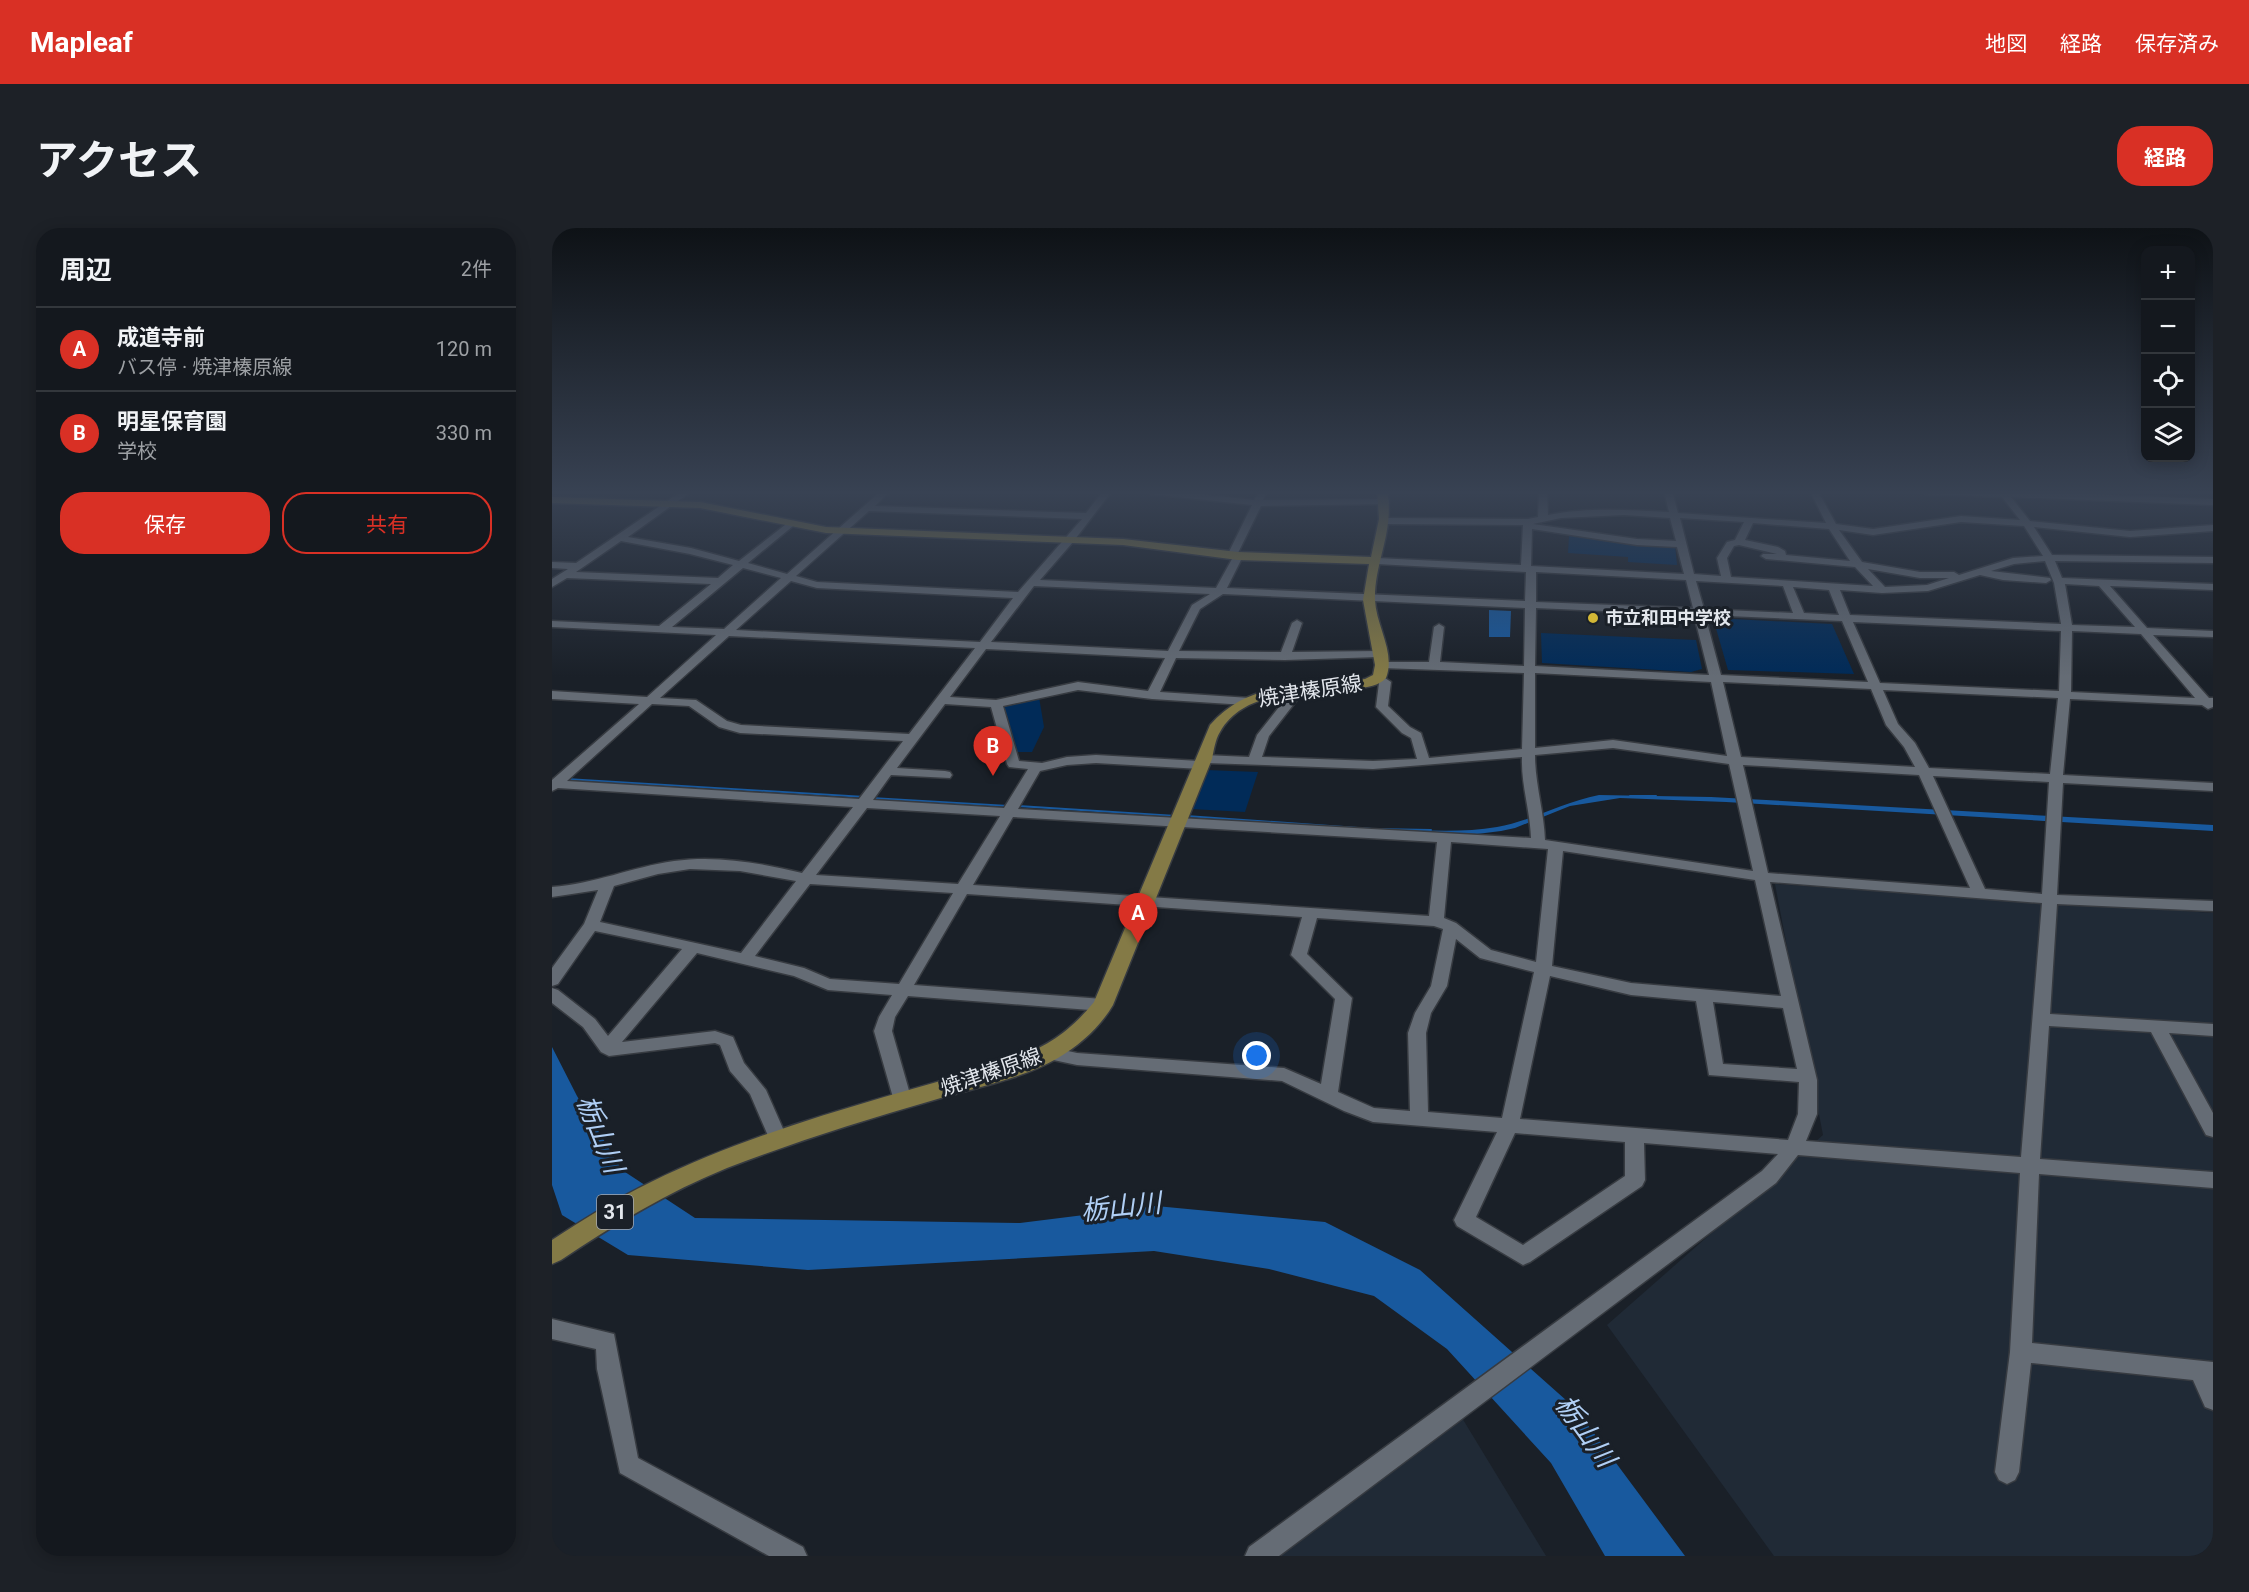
<!DOCTYPE html>
<html lang="ja">
<meta charset="utf-8">
<style>
body{margin:0;font-family:Roboto,"Noto Sans JP",sans-serif;background:#1d2127;color:#f1f3f6}
.controls{position:absolute;right:18px;top:18px;display:grid;overflow:hidden;border-radius:12px;box-shadow:0 3px 15px #0003}
.controls button{width:54px;height:54px;display:grid;place-items:center;padding:0;border:0;border-bottom:2px solid #33373c;background:#14181e;color:#f1f3f6;font:30px sans-serif}
.you{position:absolute;left:705px;top:828px;width:21px;height:21px;margin:-15px;border:4px solid #fff;border-radius:50%;background:#1a73e8;box-shadow:0 0 0 9px #1a73e833}
.badge{display:grid;place-items:center;width:39px;height:39px;border-radius:50%;background:#d93025;color:#fff;font-size:20px;font-weight:700}
.pin{position:absolute;translate:-50% -50px;filter:drop-shadow(0 2px 3px #0008)}
.pin::after{content:'';position:absolute;top:32px;width:21px;height:18px;background:inherit;clip-path:polygon(0 0,100% 0,50% 100%)}
.list{margin:0;padding:0;list-style:none}
h2{display:flex;justify-content:space-between;align-items:center;height:78px;margin:0;padding:0 24px;font-size:26px}
h2 small{font-size:20px;font-weight:400;color:#9da0a4}
.list li{display:grid;grid-template-columns:39px 1fr auto;gap:18px;align-items:center;box-sizing:border-box;height:84px;padding:0 24px;border-top:2px solid #33373c}
.list b{display:block;font-size:22px;white-space:nowrap}
.list p{margin:0;font-size:20px;white-space:nowrap;color:#9da0a4}
.list em{font-size:20px;font-style:normal;color:#9da0a4}
.actions{display:flex;gap:12px;padding:18px 24px}
.actions a{flex:1;padding:14px 0;border:2px solid #d93025;border-radius:24px;text-align:center;font-size:21px;color:#d93025}
.actions .main{background:#d93025;color:#fff}
.icon{flex:none;width:33px;height:33px;fill:none;stroke:currentColor;stroke-width:2;stroke-linecap:round;stroke-linejoin:round}
.map{position:relative;flex:none;width:1661px;height:1328px;overflow:hidden;border-radius:24px}
header{display:flex;align-items:center;gap:36px;box-sizing:border-box;height:84px;padding:0 30px;background:#d93025;color:#fff}
header strong{font-size:28px}
nav{display:flex;gap:33px;margin-inline-start:auto;font-size:21px}
.intro{display:flex;align-items:center;justify-content:space-between;box-sizing:border-box;height:144px;padding:0 36px}
h1{margin:0;font-size:42px}
.button{padding:15px 27px;border-radius:24px;background:#d93025;color:#fff;font-size:21px;font-weight:700}
main{display:flex;gap:36px;padding:0 36px}
aside{flex:1;background:#14181e;border-radius:24px;box-shadow:0 3px 15px #0003}
.map>svg:first-child{display:block}
</style>
<header>
<strong>Mapleaf</strong>
<nav><a>地図</a><a>経路</a><a>保存済み</a></nav>
</header>
<div class="intro"><h1>アクセス</h1><a class="button">経路</a></div>
<main>
<aside>
<h2>周辺<small>2件</small></h2>
<ul class="list">
<li><span class="badge">A</span><div><b>成道寺前</b><p>バス停 · 焼津榛原線</p></div><em>120 m</em></li>
<li><span class="badge">B</span><div><b>明星保育園</b><p>学校</p></div><em>330 m</em></li>
</ul>
<div class="actions"><a class="main">保存</a><a>共有</a></div>
</aside>
<div class="map">
<svg width="1661" height="1328" viewBox="0 0 1661 1328">
<rect width="100%" height="100%" fill="#1a2028"/>
<g fill="#202a36">
<polygon points="1223,656 1661,685 1661,1328 1222,1328 1055,1097 1271,907"/>
<polygon points="907,1185 994,1328 712,1328"/>
</g>
<g fill="#012b58">
<polygon points="1017,307 1090,316 1123,317 1125,337 1076,334 1076,329 1016,325"/>
<polygon points="1161,390 1280,396 1302,446 1176,442"/>
<polygon points="989,405 1144,412 1150,441 1139,444 990,435"/>
<polygon points="487,469 492,499 480,524 465,524 451,478"/>
<polygon points="654,542 706,544 693,584 639,581"/>
</g>
<g fill="#18599e">
<polygon points="937,382 959,383 958,409 937,409"/>
<path d="M1047 567 1159 569 1661 597V603L1174 574 1068 570 1018 578 963 600 949 603 925 606 820 601C861 601 905 606 945 599 980 593 1011 574 1047 567Z"/>
<polygon points="0,819 25,868 70,942 143,990 468,995 604,978 773,994 868,1042 1024,1181 1133,1328 1053,1328 999,1235 895,1121 822,1068 717,1041 602,1023 256,1042 76,1027 10,987 0,957"/>
</g>
<g fill="none" stroke-linecap="round" stroke-linejoin="round">
<g stroke="#18599e" stroke-width="2">
<polyline points="14,551 313,569"/>
<polyline points="1078,568 1104,568"/>
<polyline points="319,570 456,578"/>
<polyline points="466,578 624,588"/>
<polyline points="634,588 820,601 879,602"/>
</g>
<defs>
<g id="minor">
<path d="M130 263H140L76 309 139 320 187 333 238 293 243 296 241 298 196 335 235 346 329 263H338L323 278 534 285 551 263H560L521 314 488 352 664 360 680 331 675 328 700 277 598 266 594 263H621L702 272 707 263H715L711 272 834 271 837 272V276L709 278 686 325 691 328 675 360 973 373 974 344 825 336 820 333 825 330 969 337 971 297 833 296 828 293 833 290 976 291 986 289 987 263H995L996 287C1035 279 1077 282 1117 284L1112 263H1120L1126 285 1274 295 1258 263H1266L1284 296 1321 301 1409 288 1468 292 1450 269 1372 266 1368 263H1455L1661 271V277L1459 269 1478 293 1578 303 1661 297V303L1578 309 1482 299 1500 327 1661 329V335L1503 333 1510 350 1661 356V362L1558 358 1595 400 1661 403V409L1601 407 1657 470H1661V479L1656 481 1650 477 1518 471 1511 547 1661 555V563L1511 555 1505 667 1661 673V683L1505 676 1498 786 1661 796V808L1617 805 1661 885V909L1654 907 1599 804 1497 798 1488 931 1661 944V960L1487 946 1480 1115 1661 1134V1182L1653 1179 1641 1152 1479 1135 1467 1244 1463 1252 1455 1256 1447 1252 1443 1244 1458 1124 1468 945 1246 927 1224 955 727 1328H693L697 1319 1210 943 1226 926 1092 915 1093 952 1090 958 978 1034 971 1037 905 998 902 992 945 904 821 894 792 883 730 853 525 837 492 830 489 825 492 820 498 819 525 825 732 840 769 856 783 771 739 727 750 689 415 666 362 757 551 771 557 773 559 777 557 781 551 783 356 768 343 789 340 803 360 873 357 878 351 880 345 878 342 873 322 803 327 789 340 767 276 762 242 748 145 725 70 814 163 803 181 809 192 835 214 862 236 912 234 917 227 919 220 917 198 866 178 843 168 817 163 815 57 828 49 824 31 799 0 775V760L6 762 43 791 56 808 130 721 43 703 6 756 0 758V740L32 696 46 662 0 669V659C42 656 80 639 122 633 165 627 208 635 250 645L301 579 6 560 0 563V552L87 476 0 471V463L95 469 164 407 0 399V393L107 398 159 356 15 350 0 359V351L16 341 0 340V334L24 335ZM317 283 530 291 466 364 265 354 244 348ZM1072 287 1118 290 1124 313 1085 311 981 296 1009 290ZM1128 290 1192 294 1183 312 1175 314 1165 330 1169 348 1142 346ZM1409 294 1472 298 1491 328 1461 330 1407 347 1402 344H1368L1310 334 1287 302 1321 307ZM1201 295 1277 301 1298 333 1234 327 1233 323 1226 319 1193 312ZM980 301 1085 317 1125 319 1132 346 979 338ZM69 313 138 326 181 337 166 350 24 344ZM1187 317 1225 326H1211L1209 328 1214 331 1303 339 1321 358 1179 349 1175 330 1182 318ZM1493 333 1502 355 1509 396 1298 387 1288 362 1330 365 1376 363 1428 347 1451 352 1494 355 1499 352 1498 350 1439 343 1462 336ZM191 340 229 350 172 401 120 399ZM1316 341 1368 350H1397L1375 357 1333 359ZM984 344 1134 352 1141 380 984 374ZM239 353 265 360 461 370 428 414 184 402ZM1144 353 1231 358 1241 385 1152 381ZM1513 356 1547 358 1583 399 1520 397ZM482 358 658 366 640 377 616 423 439 414ZM1241 359 1277 362 1287 387 1252 385ZM671 366 973 380 972 438 888 434 892 399 887 396 882 399 877 434H830L824 437 830 440 972 445 970 521 877 530 869 505 858 499 836 478 839 454 827 446 821 450 827 455 824 479 850 505 859 510 865 531 821 533 710 529 717 508 752 463 746 459 742 460 705 507 697 529 652 527 647 528V533L544 527 515 529 490 535 467 533 451 478 526 462 600 471 694 477 700 473 698 470 608 464 624 430 733 432 827 429 833 426 827 423 740 424 750 395 745 392 740 395 729 424 627 423 648 381ZM984 380 1142 387 1157 447 983 438ZM1153 387 1290 393 1316 454 1169 447ZM1301 394 1509 403 1507 463 1328 455ZM1520 403 1589 406 1643 470 1519 464ZM177 408 423 420 357 506 189 497 175 493 144 472 108 470ZM434 421 613 430 596 463 526 454 444 472 398 469ZM983 445 1159 454 1175 528 1061 512 983 520ZM1171 454 1319 461 1334 497 1352 519 1363 539 1189 529ZM1331 462 1506 470 1498 546 1377 540 1363 515 1346 496ZM100 476 137 478 167 499 188 505 351 513 307 571 15 553ZM393 476 439 479 455 536 457 539 476 541 452 580 321 572 339 547 398 550 400 547 398 544 393 543 345 540ZM1061 520 1177 536 1201 643 993 612C992 583 983 556 983 527ZM970 529C969 557 978 582 979 610L466 581 488 543 515 537 544 535 649 541 654 540V535L821 541ZM1191 537 1367 547 1418 660 1216 645ZM1381 548 1497 554 1490 666 1433 661ZM315 580 448 588 406 656 264 647ZM461 589 885 614 877 688 421 657ZM899 614 996 621 984 734 939 722 904 695 892 690ZM1011 623 1203 652 1229 768 1079 755 1000 738ZM138 641 188 643 244 653 189 725 48 694 62 658 106 646ZM1218 654 1490 675 1469 929 1254 913 1265 886V852ZM258 656 401 665 347 756 278 751 252 740 203 728ZM765 690 882 698 891 701 879 758 863 785 856 805 858 883 822 880 786 864 800 770 755 726ZM904 711 928 730 982 744 950 890 876 884 874 805 879 785 895 758ZM998 748 1079 767 1144 773 1157 847 1247 854 1246 886 1236 912 968 891ZM1161 774 1231 780 1245 841 1171 836ZM963 905 1073 914V948L971 1017 924 989Z"/>
<polygon points="0,1091 62,1106 86,1230 251,1319 255,1328 217,1328 68,1245 45,1141 44,1121 0,1111"/>
</g>
<path id="major" d="M825 263H835C843 303 822 334 823 372 824 398 844 425 834 450 827 458 815 459 804 461 760 467 694 458 668 504 663 512 662 522 660 531L561 777C548 799 528 817 506 830 470 851 422 860 382 872 312 892 243 914 175 940 116 964 61 997 9 1032L0 1036V1012C32 991 64 971 99 954 211 899 335 869 455 834 493 819 515 807 542 774L658 497C699 450 756 459 813 451L821 447 823 437 811 372 817 336 686 332 571 317 274 305 148 280 0 275V269L148 274 274 299 571 311 686 324 819 329 827 291Z"/>
</defs>
<use href="#minor" stroke="#373b41" stroke-width="3"/>
<use href="#major" stroke="#373b41" stroke-width="3"/>
<use href="#minor" fill="#656c75" fill-rule="evenodd"/>
<use href="#major" fill="#847a46" fill-rule="evenodd"/>
</g>
<linearGradient id="sky" x2="0" y2="1"><stop stop-color="#0e1216"/><stop offset="0.59" stop-color="#384253"/><stop offset="1" stop-color="#384253" stop-opacity="0"/></linearGradient>
<rect width="1661" height="449" fill="url(#sky)"/>
<circle fill="#d2b736" stroke="#1a2028" stroke-width="2" cx="1041" cy="390" r="6"/>
<g text-anchor="middle" stroke-width="6" stroke-linejoin="round" paint-order="stroke">
<g font-size="18" font-weight="bold" fill="#e3e7ed" stroke="#1a2028" text-anchor="start">
<text x="1053" y="396">市立和田中学校</text>
</g>
<rect fill="#1a2028" stroke="#a7abb2" stroke-width="1.5" x="45" y="967" width="36" height="34" rx="4.5"/>
<g font-size="20" font-weight="bold" fill="#e3e7ed">
<text x="63" y="991">31</text>
</g>
<g font-size="21" fill="#e3e7ed" stroke="#1a2028">
<text transform="translate(758 463) rotate(-9)" y="7">焼津榛原線</text>
<text transform="translate(439 844) rotate(-19)" y="7">焼津榛原線</text>
</g>
<g font-size="27" font-style="italic" fill="#b0cff5" stroke="#1a2028">
<text transform="translate(48 906) rotate(68)" y="9">栃山川</text>
<text transform="translate(569 979) rotate(-6)" y="9">栃山川</text>
<text transform="translate(1033 1203) rotate(54)" y="9">栃山川</text>
</g>
</g>
</svg>
<div class="controls">
<button>+</button>
<button>−</button>
<button><svg class="icon" aria-label="locate" viewBox="0 0 24 24"><circle cx="12" cy="12" r="6"/><path d="M12 2v4M12 18v4M2 12h4M18 12h4"/></svg></button>
<button><svg class="icon" aria-label="layers" viewBox="0 0 24 24"><path d="M12 4l9 5-9 5-9-5zM3 14l9 5 9-5"/></svg></button>
</div>
<div class="you"></div>
<div class="pin badge" style="left:586px;top:715px">A</div>
<div class="pin badge" style="left:441px;top:548px">B</div>
</div>
</main>
